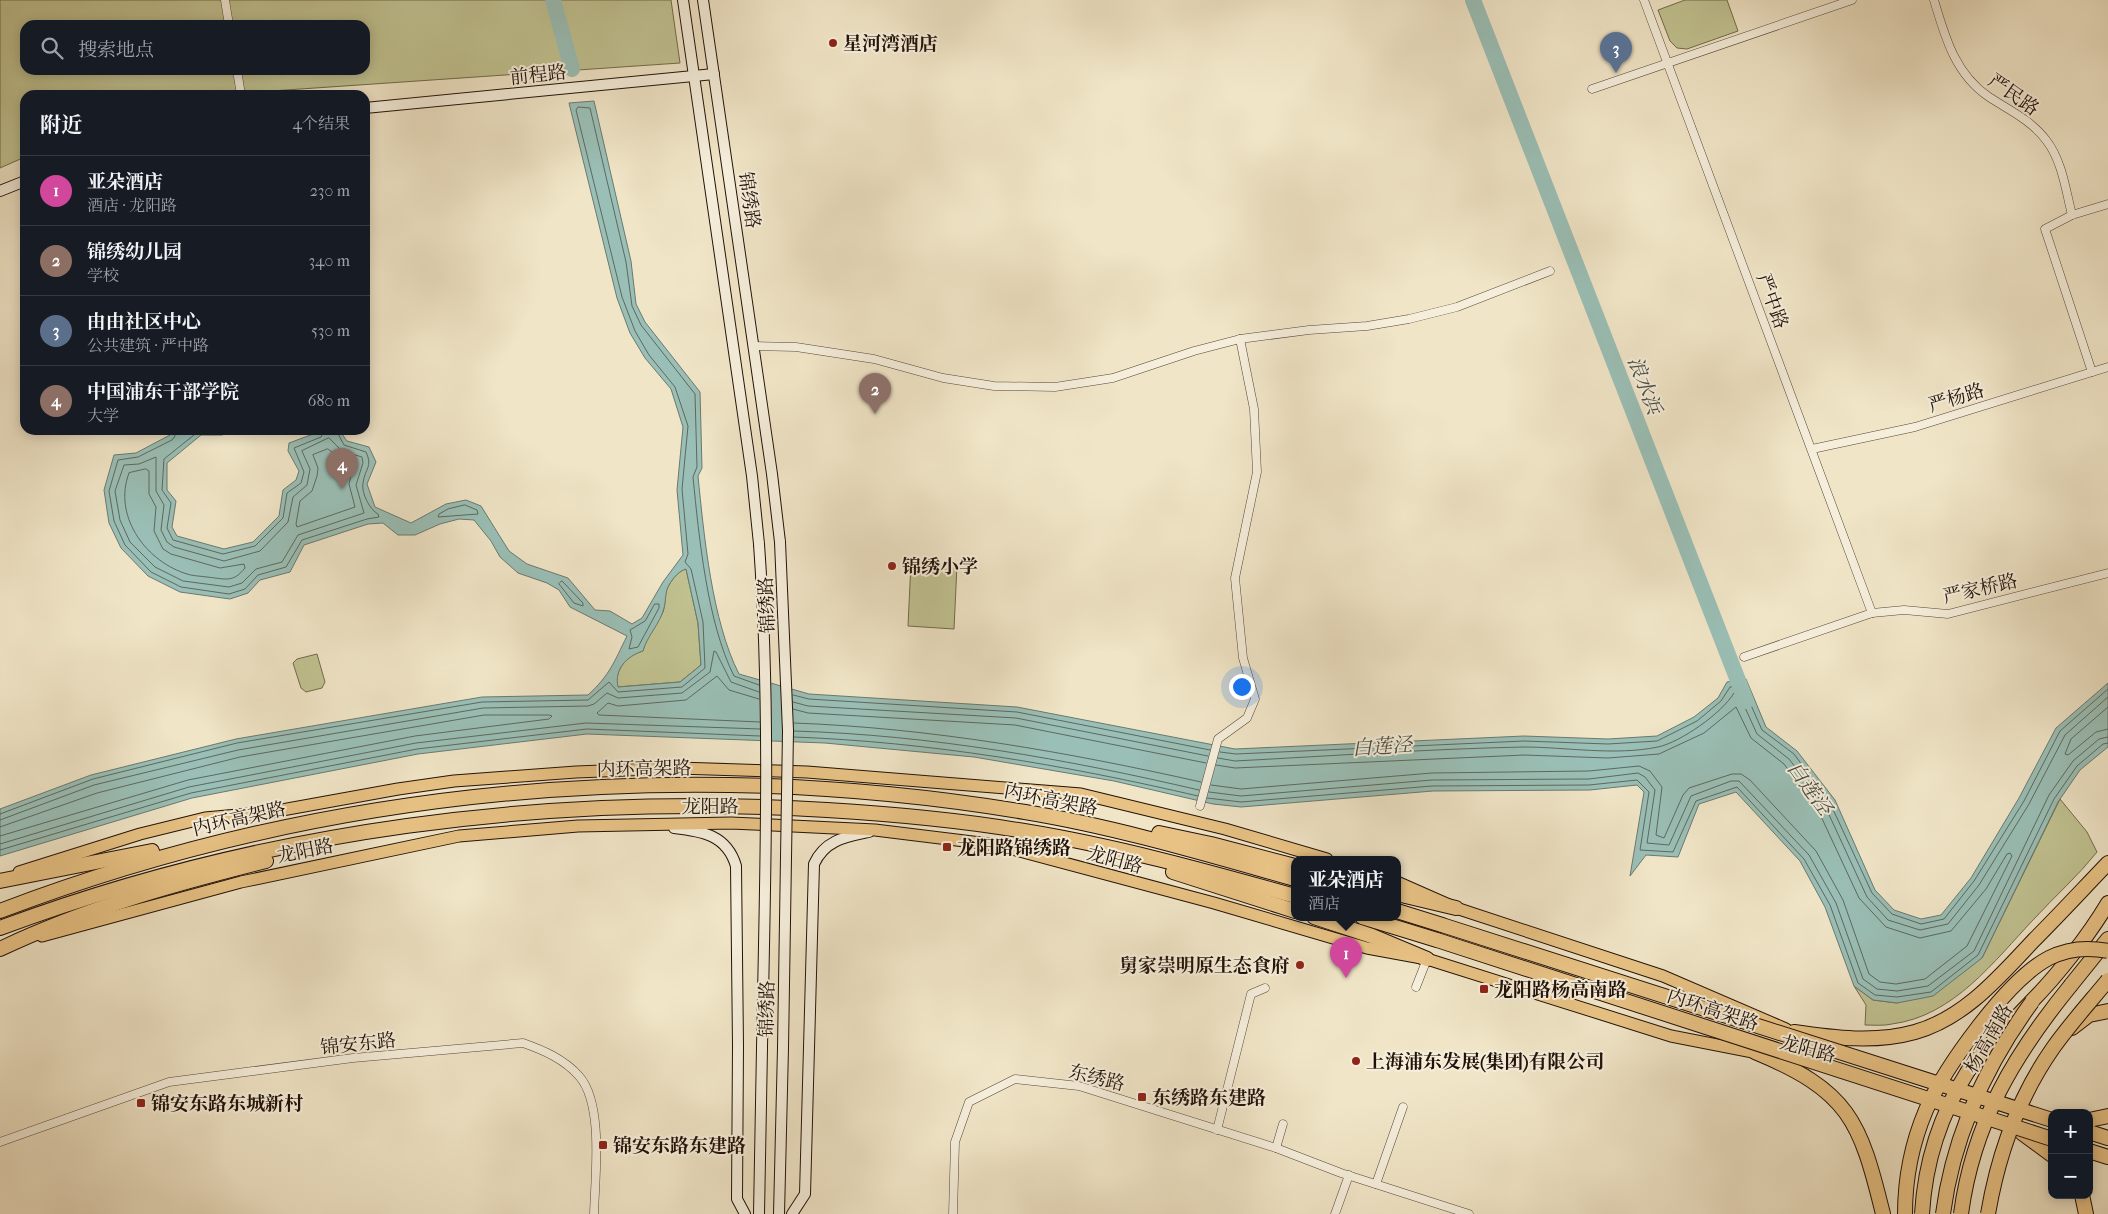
<!DOCTYPE html>
<html lang="zh">
<meta charset="utf-8">
<style>
body{margin:0;font-family:"IM FELL French Canon","Noto Serif SC",serif;background:#242831;color:#f1f3f6}
.controls{position:absolute;right:15px;bottom:15px;display:grid;overflow:hidden;border-radius:10px;box-shadow:0 2px 12px #0003}
.controls button{width:45px;height:45px;display:grid;place-items:center;padding:0;border:0;border-bottom:1px solid #363941;background:#171b24;color:#f1f3f6;font:25px sans-serif}
.you{position:absolute;left:1241px;top:686px;width:18px;height:18px;margin:-12px;border:4px solid #fff;border-radius:50%;background:#1a73e8;box-shadow:0 0 0 8px #1a73e833}
.badge{display:grid;place-items:center;width:32px;height:32px;border-radius:50%;background:#7c3aed;color:#fff;font-size:16px;font-weight:700}
.pin{position:absolute;translate:-50% -41px;filter:drop-shadow(0 1px 2px #0008)}
.pin::after{content:'';position:absolute;top:26px;width:18px;height:15px;background:inherit;clip-path:polygon(0 0,100% 0,50% 100%)}
.popup{position:absolute;left:1291px;top:856px;width:110px;height:65px;box-sizing:border-box;display:grid;place-content:center;border-radius:10px;background:#171b24;filter:drop-shadow(0 1px 4px #0005);font-size:16px;white-space:nowrap;color:#9ea1a6}
.popup b{font-size:19px;color:#f1f3f6}
.popup::after{content:'';position:absolute;left:50%;top:100%;margin-left:-10px;border:10px solid transparent;border-top-color:#171b24}
.list{margin:0;padding:0;list-style:none}
h2{display:flex;justify-content:space-between;align-items:center;height:65px;margin:0;padding:0 20px;font-size:21px}
h2 small{font-size:16px;font-weight:400;color:#9ea1a6}
.list li{display:grid;grid-template-columns:32px 1fr auto;gap:15px;align-items:center;box-sizing:border-box;height:70px;padding:0 20px;border-top:1px solid #363941}
.list b{display:block;font-size:19px;white-space:nowrap}
.list p{margin:0;font-size:16px;white-space:nowrap;color:#9ea1a6}
.list em{font-size:16px;font-style:normal;color:#9ea1a6}
.icon{flex:none;width:28px;height:28px;fill:none;stroke:currentColor;stroke-width:2;stroke-linecap:round;stroke-linejoin:round}
.map{position:relative;flex:none;width:2108px;height:1214px;overflow:hidden}
.search{position:absolute;background:#171b24;box-shadow:0 2px 12px #0003;left:20px;top:20px;width:350px;height:55px;display:flex;align-items:center;gap:12px;box-sizing:border-box;padding:0 18px;border-radius:15px;color:#9ea1a6;font-size:19px}
.panel{position:absolute;background:#171b24;box-shadow:0 2px 12px #0003;left:20px;top:90px;width:350px;height:345px;border-radius:15px}
.map>svg:first-child{display:block}
</style>
<div class="map">
<svg width="2108" height="1214" viewBox="0 0 2108 1214">
<rect width="100%" height="100%" fill="#f0e5c7"/>
<filter id="stains"><feTurbulence type="fractalNoise" baseFrequency=".004" numOctaves="4"/><feColorMatrix values="0 0 0 0 .2 0 0 0 0 .09 0 0 0 0 .02 0 0 0 .5 -.17"/></filter>
<radialGradient id="worn" r=".72"><stop offset=".6" stop-color="#630" stop-opacity="0"/><stop offset="1" stop-color="#630" stop-opacity=".3"/></radialGradient>
<g fill="#c1c291" stroke="#726a4c" fill-rule="evenodd">
<path d="M0 0H671L680 63 213 95H25V157L0 168ZM25 25H365V70H25Z"/>
<polygon points="1685,0 1727,0 1738,31 1687,49 1677,48 1670,41 1658,10"/>
<polygon points="911,562 957,565 954,629 908,626"/>
<path d="M686 569 698 623 701 665 680 682 617 687C615 669 626 656 643 651 646 637 657 625 663 612 666 603 664 592 669 585 673 578 679 571 686 569Z"/>
<polygon points="317,654 325,682 322,688 306,692 301,688 293,663 297,659"/>
<path d="M2060 799 2087 832 2097 852C2078 876 2055 896 2034 919 1994 961 1954 1016 1892 1024 1884 1026 1874 1025 1865 1025L1866 1005 1854 986 1873 1000 1897 1003 1982 958Z"/>
</g>
<path fill="#9abfb6" stroke="#6a7970" fill-rule="evenodd" d="M594 101 631 261 636 304 645 322 700 392 702 468 698 476C704 536 712 621 739 674L809 694 1017 707 1235 749 1524 736 1608 739 1657 736 1694 717 1718 698 1727 682 1746 679 1766 727 1797 751 1835 800 1875 890 1894 910 1921 919 1941 915 1971 878 2019 798 2056 728 2108 683V747L2080 770 2058 802 1982 958 1933 996 1897 1003 1873 1000 1854 986 1825 907 1800 861 1736 792 1699 804 1678 857 1646 855 1630 876 1644 792 1637 785 1590 790 1433 791 1241 807 1213 804 1114 781 974 757 825 743 587 734 418 754 192 798 0 856V809L91 775 236 739 482 697 588 695C610 675 614 662 627 636L570 607 559 590 547 583 518 573 500 557 491 541 474 520 459 519 440 524 415 535H398L383 523 368 524 304 545 290 572 260 580 248 593 230 599 180 592 148 576 121 548 109 523 104 490 114 455 136 453 170 435 168 430H235L222 435H201L167 463V490L176 501 172 527 177 536 224 549 253 542 279 516 283 490 296 480 299 471 288 451 289 443 324 430H339L347 441 369 447 376 462 367 484 375 507 411 523 446 504 466 500 481 506 509 551 527 564 568 578 595 610 610 611 632 624 642 618 663 582 683 555 677 490 683 427 671 389 645 358 630 333 617 298 569 103ZM686 569 698 623 701 665 680 682 618 687C614 669 627 656 643 651 647 636 660 624 664 608 666 601 665 591 669 585 673 578 679 571 686 569Z"/>
<g fill="none" stroke-linecap="round" stroke-linejoin="round">
<g stroke="#5e685f" stroke-width="1">
<path d="M174 430 175 436 172 440 138 457 118 460 109 491 114 521 125 545 151 572 181 587 229 594 245 589 258 575 286 567 302 540 367 519 379 517 378 514C370 510 361 493 363 483 365 468 373 467 366 452L344 445 336 430"/>
<polyline points="221,430 199,431 164,459 162,490 171,503 167,528 173,540 223,554 255,546 283,518 287,493 301,483 304,472 294,448 321,437 324,430"/>
<polygon points="329,438 342,451 362,457 363,463 356,485 364,513 298,535 282,562 256,569 242,583 229,587 183,581 155,567 130,542 120,520 115,491 124,465 139,464 156,457 156,491 164,505 161,530 167,542 174,547 224,561 260,551 288,522 293,497 307,485 310,469 302,451"/>
<polygon points="328,449 338,457 354,463 349,484 355,507 297,527 296,524 300,501 312,491 317,476 318,468 313,455"/>
<path d="M146 469 149 471V494L156 507 154 531 163 549 171 554 220 568 244 564 245 568C233 583 226 579 207 577 200 576 191 576 184 573 144 559 113 515 129 473Z"/>
<polygon points="465,505 477,510 478,514 438,517 439,514 448,509"/>
<polygon points="562,581 583,603 583,606 574,603 559,584"/>
<polygon points="655,604 659,604 659,608 638,647 629,649 632,637 630,630 645,621"/>
<polyline points="793,695 809,699 1017,712 1210,750"/>
<polyline points="759,699 729,690 717,676 686,700 618,706 608,703 597,713 599,715 760,722"/>
<polyline points="793,702 808,706 1016,718 1208,756"/>
<polyline points="2108,707 2071,739 2065,754 2068,755 2096,732 2108,729"/>
<polyline points="793,709 808,713 1015,725 1206,763"/>
<path d="M794 723C931 728 1067 752 1201 782"/>
<path d="M794 731C931 735 1066 759 1199 790"/>
<path d="M794 737C930 742 1065 765 1198 796"/>
<polyline points="1220,752 1236,754 1524,741 1608,744 1657,741 1697,721 1721,701 1730,687 1742,685 1762,730 1794,754 1830,803 1872,893 1892,914 1921,924 1944,919 1974,881 2024,801 2060,731 2108,689"/>
<path d="M1218 758 1235 761C1331 756 1427 749 1523 747 1567 747 1614 756 1658 747 1681 742 1722 713 1734 693L1738 692 1757 734 1789 759 1825 806 1867 897 1888 920 1920 930 1948 924 1979 885 2029 804 2065 735 2108 697"/>
<polyline points="1211,785 1241,789 1432,773 1589,771 1639,766 1650,771 1662,787 1656,835 1664,838 1683,795 1689,788 1732,774 1741,774 1750,780 1816,851 1843,900 1869,974 1880,982 1896,984 1925,979 1967,946 2012,856 2010,853 2007,854 1986,889 1951,931 1920,938 1886,927 1859,898 1818,810 1784,764 1751,738 1736,707 1704,733 1659,754 1608,758 1524,755 1235,768 1216,765"/>
<polyline points="1209,792 1241,796 1432,780 1589,779 1638,773 1645,777 1655,790 1647,843 1669,845 1691,796 1731,781 1739,781 1809,855 1836,903 1863,979 1877,989 1897,991 1928,986 1974,951 2049,795 2073,761 2099,739 2108,737"/>
<polyline points="1207,798 1241,802 1432,786 1589,785 1637,780 1649,792 1640,850 1673,852 1696,801 1737,787 1804,859 1830,905 1858,983 1875,995 1897,997 1931,992 1978,955 2054,799 2077,766 2103,744 2108,743"/>
<path d="M0 814 93 779 237 743 482 702 588 700 609 682 618 692 682 687 705 668 703 622 691 569 685 562 688 554 682 489 688 426 675 387 649 355 635 331 622 297 576 110 578 107 590 108 626 262 632 306 641 325 695 394 697 467 693 477C699 537 707 622 734 676L759 685"/>
<polyline points="0,820 94,785 238,750 483,708 588,706 594,704 607,693 618,698 682,693 710,672 714,651 716,652 731,682 759,692"/>
<polyline points="0,827 97,793 240,757 484,715 549,715 552,716 549,719 415,736 188,780 0,836"/>
<polyline points="0,844 189,787 416,743 586,723 760,729"/>
<polyline points="0,850 191,793 417,749 587,729 760,736"/>
</g>
<g stroke="#9abfb6" stroke-width="16">
<polyline points="553,0 572,69"/>
<polyline points="1473,0 1746,701"/>
</g>
<defs>
<g id="street">
<polyline points="225,0 229,25"/>
<polyline points="1644,0 1872,613"/>
<path d="M1934 0C1945 37 1955 74 1989 97 2009 110 2031 120 2046 140 2062 160 2066 191 2072 215"/>
<polyline points="237,70 241,95"/>
<polyline points="1592,89 1852,0"/>
<polyline points="754,346 796,347 874,359 943,378 994,386 1055,387 1113,378 1194,351 1240,339 1309,330 1367,326 1409,319 1457,307 1550,271"/>
<polyline points="2092,372 2045,229 2072,215 2108,204"/>
<polyline points="1812,449 1915,427 2108,367"/>
<polyline points="1744,657 1872,613 1904,610 1948,614 2108,573"/>
<polyline points="1200,806 1218,739 1247,718 1255,699 1243,658 1235,578 1257,472 1254,409 1240,339"/>
<polyline points="1416,987 1427,959"/>
<polyline points="1217,1130 1251,994 1265,988"/>
<path d="M0 1142 169 1082 353 1058 523 1043C543 1050 564 1059 579 1076 604 1104 595 1177 594 1214"/>
<polyline points="1276,1148 1283,1124"/>
<polyline points="1376,1184 1403,1107"/>
<polyline points="953,1214 955,1142 969,1102 1015,1079 1079,1086 1276,1148 1341,1173 1469,1214"/>
<polyline points="1335,1214 1349,1175"/>
</g>
<g id="secondary">
<polyline points="683,0 752,476 759,544"/>
<polyline points="703,0 772,474 780,542"/>
<polyline points="365,108 714,74"/>
<polyline points="0,191 25,181"/>
<path d="M674 828C702 831 727 835 736 866L738 1045 737 1199 745 1214"/>
<polyline points="759,1214 762,1048"/>
<polyline points="779,1214 783,1048"/>
<path d="M792 1214 805 1194 814 864C825 840 845 837 869 832"/>
</g>
<g id="primary">
<polyline points="19,872 140,834 205,818 271,812 398,789 454,781 576,772 678,768 807,772 1081,794 1225,829 1327,859"/>
<polyline points="1397,882 1456,908 1663,976 1786,1029"/>
<polyline points="42,936 241,882 459,836 578,826 731,823 875,830 997,845 1214,903 1367,948 1427,959 1671,1036 1763,1054"/>
</g>
<g id="highway">
<polyline points="1159,833 1211,844 1295,866"/>
<polyline points="1173,872 1295,911"/>
<polyline points="0,881 152,851"/>
<polyline points="1397,894 1456,908"/>
<path d="M0 911C325 787 682 755 1025 812 1116 827 1206 854 1295 879"/>
<polyline points="1397,911 1442,925"/>
<polyline points="1314,917 1372,936 1427,959"/>
<polyline points="1362,917 1437,940"/>
<path d="M0 928C262 830 548 793 827 810 893 814 959 820 1024 831 1116 846 1206 871 1295 896"/>
<path d="M0 949C86 908 175 884 266 861"/>
<polyline points="2071,985 2108,939"/>
<polyline points="2072,1028 2089,1015 2108,1011"/>
<path d="M1794 1032C1834 1038 1876 1043 1915 1032 1965 1018 2000 976 2034 940 2059 915 2083 889 2108 863"/>
<path d="M1755 1052C1849 1091 1860 1120 1883 1214"/>
<path d="M1968 1071C1987 1046 2009 1025 2030 1003 2057 976 2089 935 2108 903"/>
<polyline points="2089,1120 2108,1116"/>
<polyline points="2089,1132 2108,1138"/>
<polyline points="2022,1133 2052,1155"/>
<polyline points="2089,1151 2108,1157"/>
<polyline points="2082,1195 2086,1214"/>
</g>
</defs>
<use href="#street" stroke="#564638" stroke-width="9"/>
<use href="#secondary" stroke="#221108" stroke-width="12"/>
<use href="#primary" stroke="#221108" stroke-width="13"/>
<use href="#highway" stroke="#221108" stroke-width="16"/>
<use href="#street" stroke="#f5eedb" stroke-width="8"/>
<use href="#secondary" stroke="#f5eedb" stroke-width="10"/>
<use href="#primary" stroke="#e8c284" stroke-width="11"/>
<use href="#highway" stroke="#e8c284" stroke-width="14"/>
<defs>
<g id="secondary-bridge">
<polyline points="780,542 788,731 783,1048"/>
<path d="M759 544C771 712 765 880 762 1048"/>
</g>
<g id="highway-bridge">
<polyline points="1442,925 2052,1120"/>
<polyline points="1437,940 2052,1139"/>
<path d="M1905 1214C1905 1179 1912 1143 1926 1110 1945 1067 2007 980 2049 958 2067 949 2088 947 2108 951"/>
<path d="M1922 1214C1925 1162 1940 1115 1968 1071"/>
<path d="M1943 1214C1953 1137 1986 1065 2032 1002"/>
<path d="M1961 1214C1973 1123 2014 1055 2071 985"/>
<path d="M1988 1214C1998 1155 2018 1098 2053 1048 2070 1024 2090 1002 2108 980"/>
</g>
</defs>
<use href="#secondary-bridge" stroke="#221108" stroke-width="12" stroke-linecap="butt"/>
<use href="#highway-bridge" stroke="#221108" stroke-width="16" stroke-linecap="butt"/>
<use href="#secondary-bridge" stroke="#f5eedb" stroke-width="10"/>
<use href="#highway-bridge" stroke="#e8c284" stroke-width="14"/>
</g>
<g fill="#8f2418" stroke="#f5eedb" stroke-width="2">
<circle cx="833" cy="43" r="5"/>
<circle cx="892" cy="566" r="5"/>
<rect x="942" y="842" width="10" height="10" rx="2.5"/>
<circle cx="1300" cy="965" r="5"/>
<rect x="1479" y="984" width="10" height="10" rx="2.5"/>
<circle cx="1356" cy="1061" r="5"/>
<rect x="1137" y="1092" width="10" height="10" rx="2.5"/>
<rect x="136" y="1098" width="10" height="10" rx="2.5"/>
<rect x="598" y="1140" width="10" height="10" rx="2.5"/>
</g>
<g text-anchor="middle" stroke-width="4" stroke-linejoin="round" paint-order="stroke">
<g font-size="19" font-weight="bold" fill="#221108" stroke="#f5eedb" text-anchor="start">
<text x="843" y="50">星河湾酒店</text>
<text x="902" y="573">锦绣小学</text>
<text x="957" y="854">龙阳路锦绣路</text>
<text x="1290" y="972" text-anchor="end">舅家崇明原生态食府</text>
<text x="1494" y="996">龙阳路杨高南路</text>
<text x="1366" y="1068">上海浦东发展(集团)有限公司</text>
<text x="1152" y="1104">东绣路东建路</text>
<text x="151" y="1110">锦安东路东城新村</text>
<text x="613" y="1152">锦安东路东建路</text>
</g>
<g font-size="19" fill="#221108" stroke="#f5eedb">
<text transform="translate(538 74) rotate(-6)" y="7">前程路</text>
<text transform="translate(2014 94) rotate(35)" y="7">严民路</text>
<text transform="translate(750 200) rotate(82)" y="7">锦绣路</text>
<text transform="translate(1773 301) rotate(70)" y="7">严中路</text>
<text transform="translate(1956 397) rotate(-17)" y="7">严杨路</text>
<text transform="translate(1980 588) rotate(-13)" y="7">严家桥路</text>
<text transform="translate(766 605) rotate(-93)" y="7">锦绣路</text>
<text transform="translate(644 768) rotate(-1)" y="7">内环高架路</text>
<text transform="translate(1051 799) rotate(11)" y="7">内环高架路</text>
<text x="710" y="813">龙阳路</text>
<text transform="translate(239 818) rotate(-13)" y="7">内环高架路</text>
<text transform="translate(305 850) rotate(-11)" y="7">龙阳路</text>
<text transform="translate(1115 859) rotate(15)" y="7">龙阳路</text>
<text transform="translate(766 1009) rotate(-89)" y="7">锦绣路</text>
<text transform="translate(1713 1009) rotate(18)" y="7">内环高架路</text>
<text transform="translate(1988 1038) rotate(-60)" y="7">杨高南路</text>
<text transform="translate(358 1043) rotate(-6)" y="7">锦安东路</text>
<text transform="translate(1808 1048) rotate(15)" y="7">龙阳路</text>
<text transform="translate(1097 1077) rotate(14)" y="7">东绣路</text>
</g>
<g font-size="20" font-style="italic" fill="#4c4e45" stroke="#f5eedb">
<text transform="translate(1645 385) rotate(69)" y="7">浪水浜</text>
<text transform="translate(1382 746) rotate(-4)" y="7">白莲泾</text>
<text transform="translate(1810 788) rotate(54)" y="7">白莲泾</text>
</g>
</g>
<rect width="100%" height="100%" filter="url(#stains)"/>
<rect width="100%" height="100%" fill="url(#worn)"/>
</svg>
<div class="controls">
<button>+</button>
<button>−</button>
</div>
<div class="you"></div>
<div class="pin badge" style="left:1346px;top:978px;background:#d1479c">1</div>
<div class="popup"><b>亚朵酒店</b>酒店</div>
<div class="pin badge" style="left:875px;top:414px;background:#8d6e63">2</div>
<div class="pin badge" style="left:1616px;top:73px;background:#5c6f8a">3</div>
<div class="pin badge" style="left:342px;top:489px;background:#8d6e63">4</div>
<div class="search"><svg class="icon" aria-label="search" viewBox="0 0 24 24"><circle cx="10" cy="10" r="6"/><path d="M15 15l6 6"/></svg>搜索地点</div>
<section class="panel">
<h2>附近<small>4个结果</small></h2>
<ul class="list">
<li><span class="badge" style="background:#d1479c">1</span><div><b>亚朵酒店</b><p>酒店 · 龙阳路</p></div><em>230 m</em></li>
<li><span class="badge" style="background:#8d6e63">2</span><div><b>锦绣幼儿园</b><p>学校</p></div><em>340 m</em></li>
<li><span class="badge" style="background:#5c6f8a">3</span><div><b>由由社区中心</b><p>公共建筑 · 严中路</p></div><em>530 m</em></li>
<li><span class="badge" style="background:#8d6e63">4</span><div><b>中国浦东干部学院</b><p>大学</p></div><em>680 m</em></li>
</ul>
</section>
</div>
